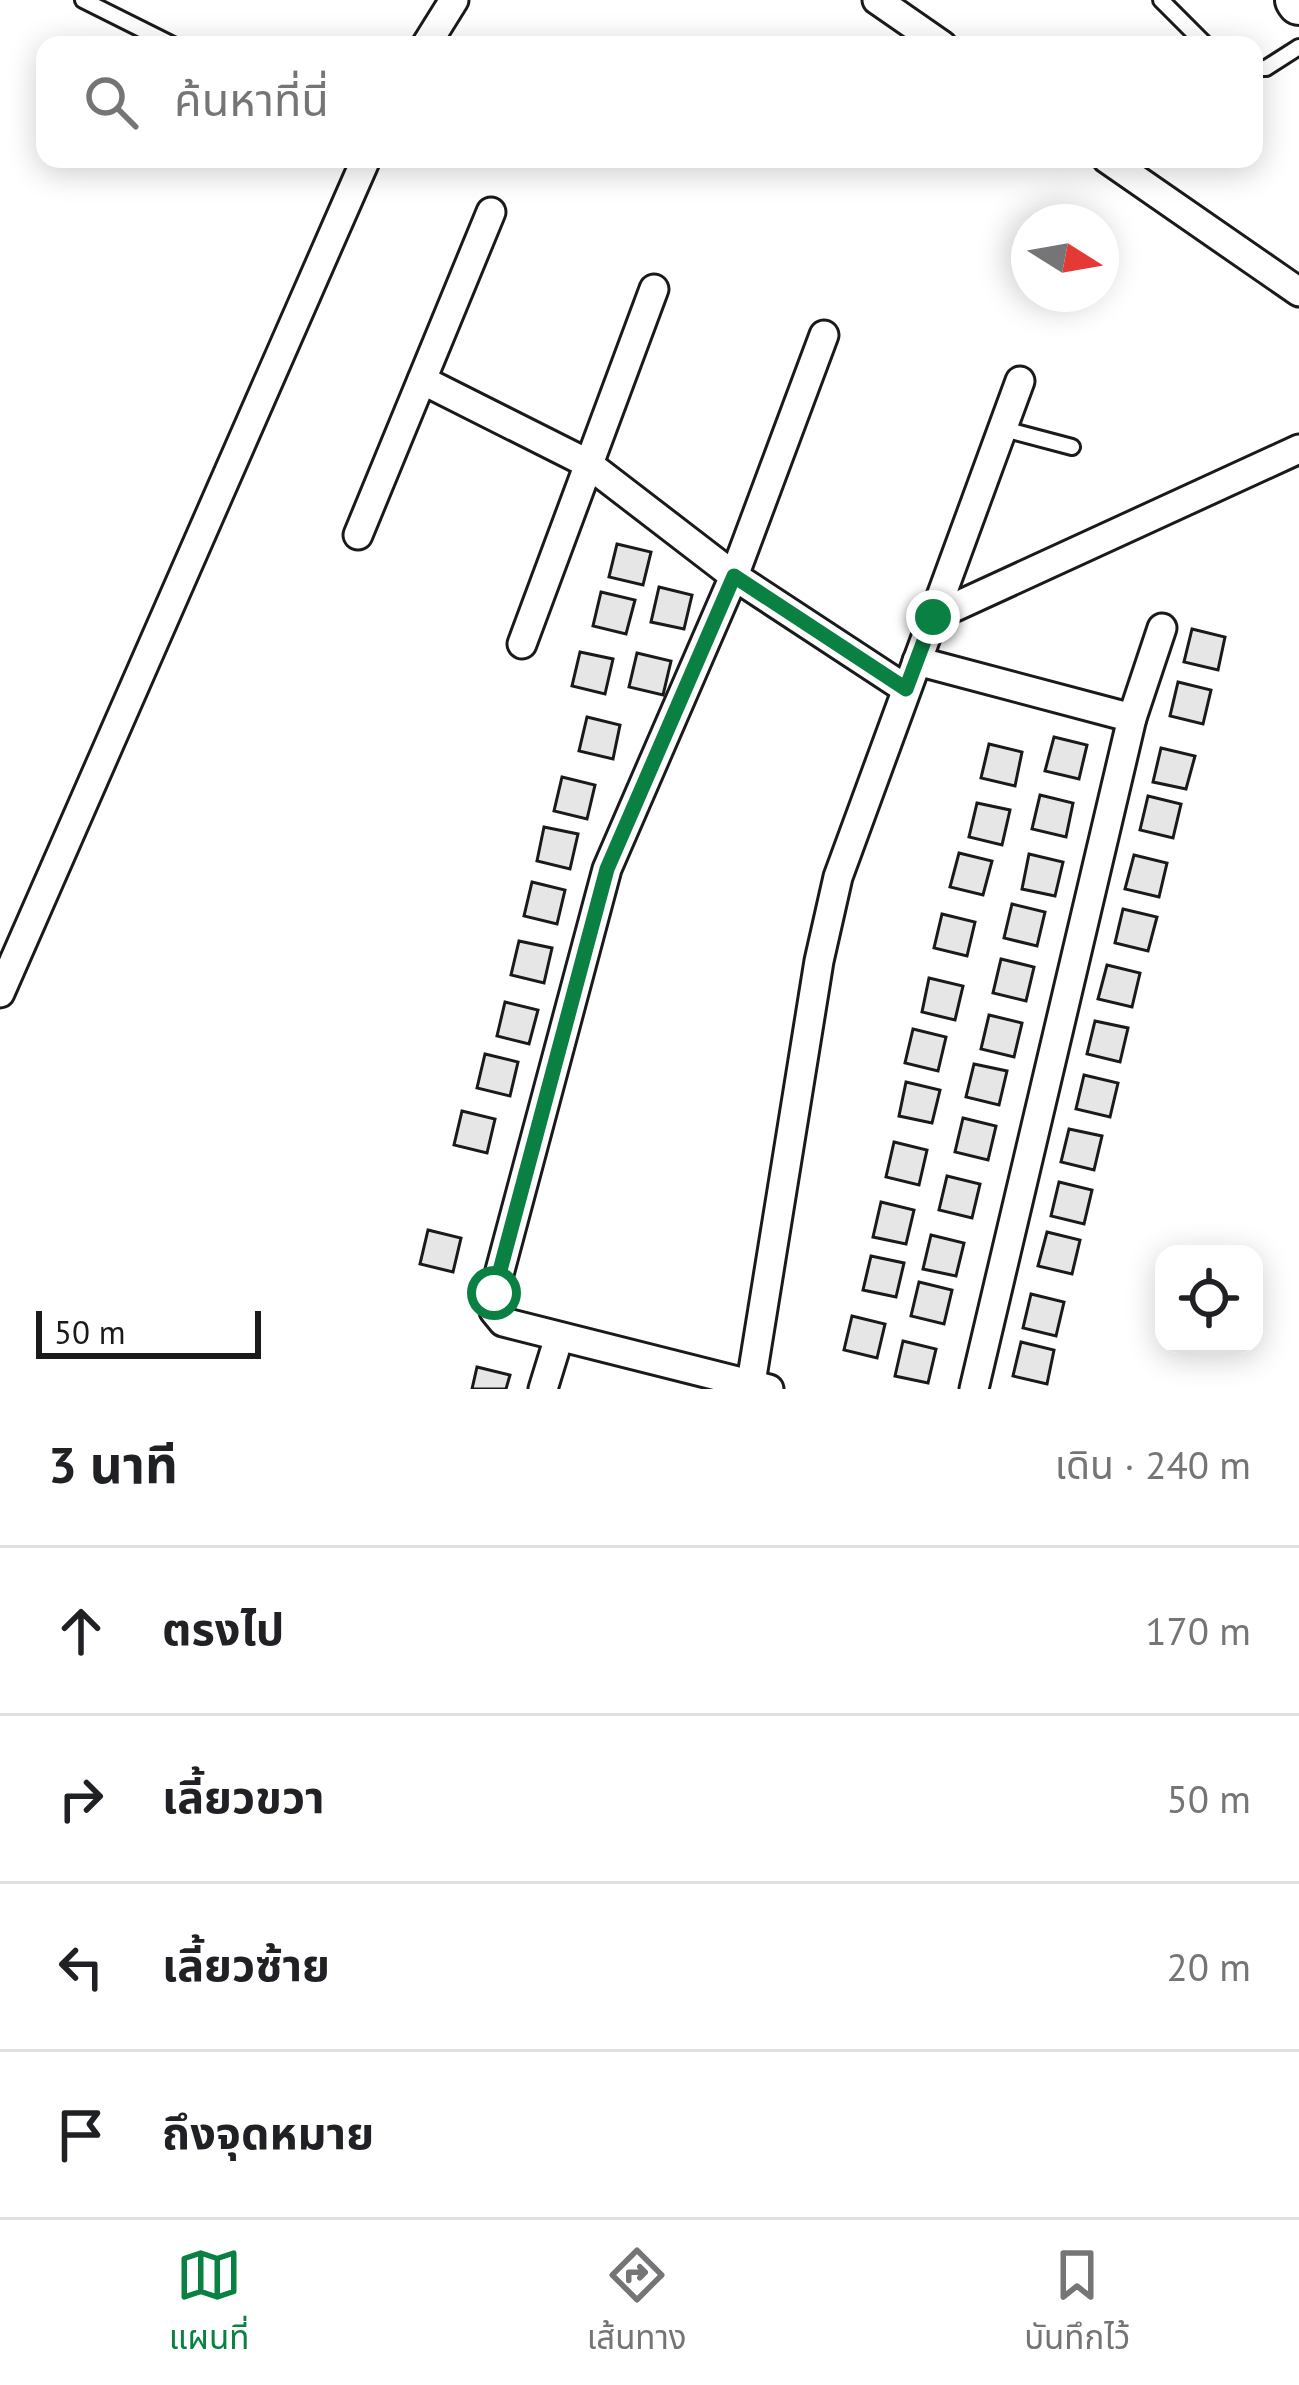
<!DOCTYPE html>
<html lang="th">
<meta charset="utf-8">
<style>
body{margin:0;font-family:"PT Sans","Noto Sans Thai",sans-serif;background:#f6f6f6;color:#202124}
.controls{position:absolute;right:36px;bottom:36px;display:grid;overflow:hidden;border-radius:24px;box-shadow:0 6px 30px #0003}
.controls button{width:108px;height:108px;display:grid;place-items:center;padding:0;border:0;border-bottom:3px solid #e0e0e0;background:#fff;color:#202124;font:60px sans-serif}
.compass{position:absolute;left:1011px;top:204px;width:108px;height:108px;border-radius:50%;background:#fff;box-shadow:0 6px 30px #0003;rotate:101deg}
.scale{position:absolute;left:36px;bottom:30px;width:225px;box-sizing:border-box;padding-left:12px;border:6px solid #1a1a1a;border-top:0;font-size:33px;line-height:42px;white-space:nowrap;color:#1a1a1a;-webkit-text-stroke:9px #fff;paint-order:stroke}
.stop{position:absolute;width:36px;height:36px;margin:-27px;border:9px solid #0b8043;border-radius:50%;background:#fff}
.stop.end{background:#0b8043;border-color:#fff;box-shadow:0 3px 12px #0008}
.list{margin:0;padding:0;list-style:none}
h2{display:flex;justify-content:space-between;align-items:center;height:156px;margin:0;padding:0 48px;font-size:51px}
h2 small{font-size:39px;font-weight:400;color:#757577}
.list li{display:grid;grid-template-columns:78px 1fr auto;gap:36px;align-items:center;box-sizing:border-box;height:168px;padding:0 48px;border-top:3px solid #e0e0e0}
.list b{display:block;font-size:45px;white-space:nowrap}
.list em{font-size:39px;font-style:normal;color:#757577}
.icon{flex:none;width:66px;height:66px;fill:none;stroke:currentColor;stroke-width:2;stroke-linecap:round;stroke-linejoin:round}
.map{position:relative;flex:none;width:1299px;height:1389px;overflow:hidden}
.search{position:absolute;background:#fff;box-shadow:0 6px 30px #0003;left:36px;right:36px;top:36px;height:132px;display:flex;align-items:center;gap:30px;box-sizing:border-box;padding:0 42px;border-radius:24px;color:#757577;font-size:45px}
.sheet{height:828px;background:#fff}
nav{display:flex;justify-content:space-around;align-items:center;box-sizing:border-box;height:168px;border-top:3px solid #e0e0e0;background:#fff;font-size:33px;color:#757577}
nav a{display:grid;justify-items:center;gap:6px}
nav .on{color:#0b8043}
.map>svg:first-child{display:block}
</style>
<div class="map">
<svg width="1299" height="1389" viewBox="0 0 1299 1389">
<rect width="100%" height="100%" fill="#fff"/>
<g fill="#e6e6e6" stroke="#1a1a1a" stroke-width="3">
<polygon points="617,544 651,552 643,585 609,577"/>
<polygon points="659,587 692,595 684,629 651,622"/>
<polygon points="601,592 635,600 626,634 593,626"/>
<polygon points="1192,629 1225,637 1218,670 1184,662"/>
<polygon points="580,652 613,659 605,694 572,686"/>
<polygon points="637,653 671,661 663,695 629,687"/>
<polygon points="1178,682 1211,690 1203,724 1170,716"/>
<polygon points="587,717 620,725 613,759 579,751"/>
<polygon points="1054,737 1087,745 1079,779 1045,771"/>
<polygon points="989,744 1022,752 1015,786 981,778"/>
<polygon points="1161,748 1195,756 1186,789 1153,782"/>
<polygon points="562,777 595,785 587,819 554,811"/>
<polygon points="1040,795 1073,803 1066,837 1032,829"/>
<polygon points="1148,796 1181,804 1173,838 1140,830"/>
<polygon points="977,803 1010,810 1002,845 969,837"/>
<polygon points="544,827 578,834 570,869 537,861"/>
<polygon points="959,853 992,861 983,895 950,887"/>
<polygon points="1029,854 1063,862 1055,896 1022,889"/>
<polygon points="1134,855 1167,863 1159,897 1125,889"/>
<polygon points="532,882 565,890 557,924 524,916"/>
<polygon points="1012,904 1045,912 1037,946 1004,938"/>
<polygon points="1123,909 1157,917 1148,951 1115,943"/>
<polygon points="942,914 975,922 967,956 934,948"/>
<polygon points="519,941 552,948 544,983 511,975"/>
<polygon points="1001,959 1034,967 1026,1001 993,993"/>
<polygon points="1107,965 1140,973 1132,1007 1098,999"/>
<polygon points="929,978 963,986 955,1020 922,1012"/>
<polygon points="505,1002 538,1010 529,1044 497,1036"/>
<polygon points="989,1015 1022,1023 1014,1057 981,1049"/>
<polygon points="1095,1021 1128,1028 1120,1062 1087,1054"/>
<polygon points="913,1029 946,1037 938,1071 905,1063"/>
<polygon points="485,1054 518,1062 510,1096 477,1088"/>
<polygon points="974,1064 1007,1071 999,1105 966,1097"/>
<polygon points="1084,1075 1118,1083 1110,1117 1076,1109"/>
<polygon points="906,1082 940,1090 932,1123 899,1116"/>
<polygon points="462,1111 495,1119 487,1153 454,1145"/>
<polygon points="963,1118 996,1126 988,1160 955,1152"/>
<polygon points="1069,1129 1102,1136 1094,1170 1061,1162"/>
<polygon points="894,1142 927,1150 919,1185 886,1177"/>
<polygon points="947,1176 980,1184 972,1218 939,1210"/>
<polygon points="1059,1182 1092,1190 1084,1224 1051,1216"/>
<polygon points="881,1202 914,1210 906,1244 873,1237"/>
<polygon points="428,1230 461,1238 453,1272 420,1264"/>
<polygon points="1047,1232 1080,1240 1072,1274 1038,1266"/>
<polygon points="931,1235 964,1243 956,1276 923,1269"/>
<polygon points="871,1256 904,1263 896,1297 863,1290"/>
<polygon points="919,1282 952,1290 944,1324 911,1316"/>
<polygon points="1031,1294 1064,1302 1056,1336 1023,1328"/>
<polygon points="852,1316 885,1324 877,1358 844,1350"/>
<polygon points="903,1341 936,1349 928,1383 895,1376"/>
<polygon points="1021,1342 1054,1350 1047,1384 1013,1376"/>
<polygon points="477,1367 510,1375 506,1389 472,1389"/>
</g>
<g fill="none" stroke-linecap="round" stroke-linejoin="round">
<defs>
<g id="service">
<polyline points="83,0 173,45"/>
<polyline points="1161,0 1206,45"/>
<polyline points="1254,68 1266,68 1299,47"/>
<polyline points="1004,429 1072,447"/>
</g>
<g id="minor">
<polyline points="877,0 942,45"/>
<polyline points="426,45 454,0"/>
<polyline points="1107,159 1299,292"/>
<polyline points="422,380 587,463 734,576 906,689"/>
<polyline points="358,535 491,212"/>
<polyline points="933,617 1299,449"/>
<polyline points="522,644 654,289"/>
<polyline points="917,661 1132,718 974,1389"/>
<polyline points="1132,718 1162,628"/>
<polyline points="0,993 366,159"/>
<polyline points="543,1389 559,1337"/>
<polyline points="750,1389 819,961 838,877 1020,381"/>
<polyline points="769,1389 503,1322 494,1311 494,1293 607,869 734,576 824,335"/>
</g>
<polyline id="primary" points="1297,0 1299,3"/>
</defs>
<use href="#service" stroke="#1a1a1a" stroke-width="20"/>
<use href="#minor" stroke="#1a1a1a" stroke-width="33"/>
<use href="#primary" stroke="#1a1a1a" stroke-width="48"/>
<use href="#service" stroke="#fff" stroke-width="14"/>
<use href="#minor" stroke="#fff" stroke-width="27"/>
<use href="#primary" stroke="#fff" stroke-width="42"/>
</g>
<g fill="none" stroke-linecap="round" stroke-linejoin="round">
<polyline stroke="#0b8043" stroke-width="15" points="494,1293 607,869 734,576 906,689 933,617"/>
</g>
</svg>
<div class="controls">
<button><svg class="icon" aria-label="locate" viewBox="0 0 24 24"><circle cx="12" cy="12" r="6"/><path d="M12 2v4M12 18v4M2 12h4M18 12h4"/></svg></button>
</div>
<svg class="compass" viewBox="-18 -18 36 36"><path d="M0-13l5 13h-10z" fill="#e53935"/><path d="M0 13l5-13h-10z" fill="#757577"/></svg>
<div class="scale">50 m</div>
<div class="stop" style="left:494px;top:1293px"></div>
<div class="stop end" style="left:933px;top:617px"></div>
<div class="search"><svg class="icon" aria-label="search" viewBox="0 0 24 24"><circle cx="10" cy="10" r="6"/><path d="M15 15l6 6"/></svg>ค้นหาที่นี่</div>
</div>
<section class="sheet">
<h2>3 นาที<small>เดิน · 240 m</small></h2>
<ul class="list">
<li><svg class="icon" aria-label="ahead" viewBox="0 0 24 24"><path d="M12 20V5M6 11l6-6 6 6"/></svg><div><b>ตรงไป</b></div><em>170 m</em></li>
<li><svg class="icon" aria-label="right" viewBox="0 0 24 24"><path d="M7 20v-9h11M14 6l5 5-5 5"/></svg><div><b>เลี้ยวขวา</b></div><em>50 m</em></li>
<li><svg class="icon" aria-label="left" viewBox="0 0 24 24"><path d="M17 20v-9H6M10 6l-5 5 5 5"/></svg><div><b>เลี้ยวซ้าย</b></div><em>20 m</em></li>
<li><svg class="icon" aria-label="arrive" viewBox="0 0 24 24"><path d="M6 21V4h12l-3 4 3 4H6"/></svg><div><b>ถึงจุดหมาย</b></div></li>
</ul>
</section>
<nav>
<a class="on"><svg class="icon" aria-label="map" viewBox="0 0 24 24"><path d="M3 6l6-2 6 2 6-2v14l-6 2-6-2-6 2zM9 4v14M15 6v14"/></svg>แผนที่</a>
<a><svg class="icon" aria-label="directions" viewBox="0 0 24 24"><path d="M12 3l9 9-9 9-9-9zM9 14v-3h6M13 9l2 2-2 2"/></svg>เส้นทาง</a>
<a><svg class="icon" aria-label="saved" viewBox="0 0 24 24"><path d="M7 4h10v16l-5-4-5 4z"/></svg>บันทึกไว้</a>
</nav>
